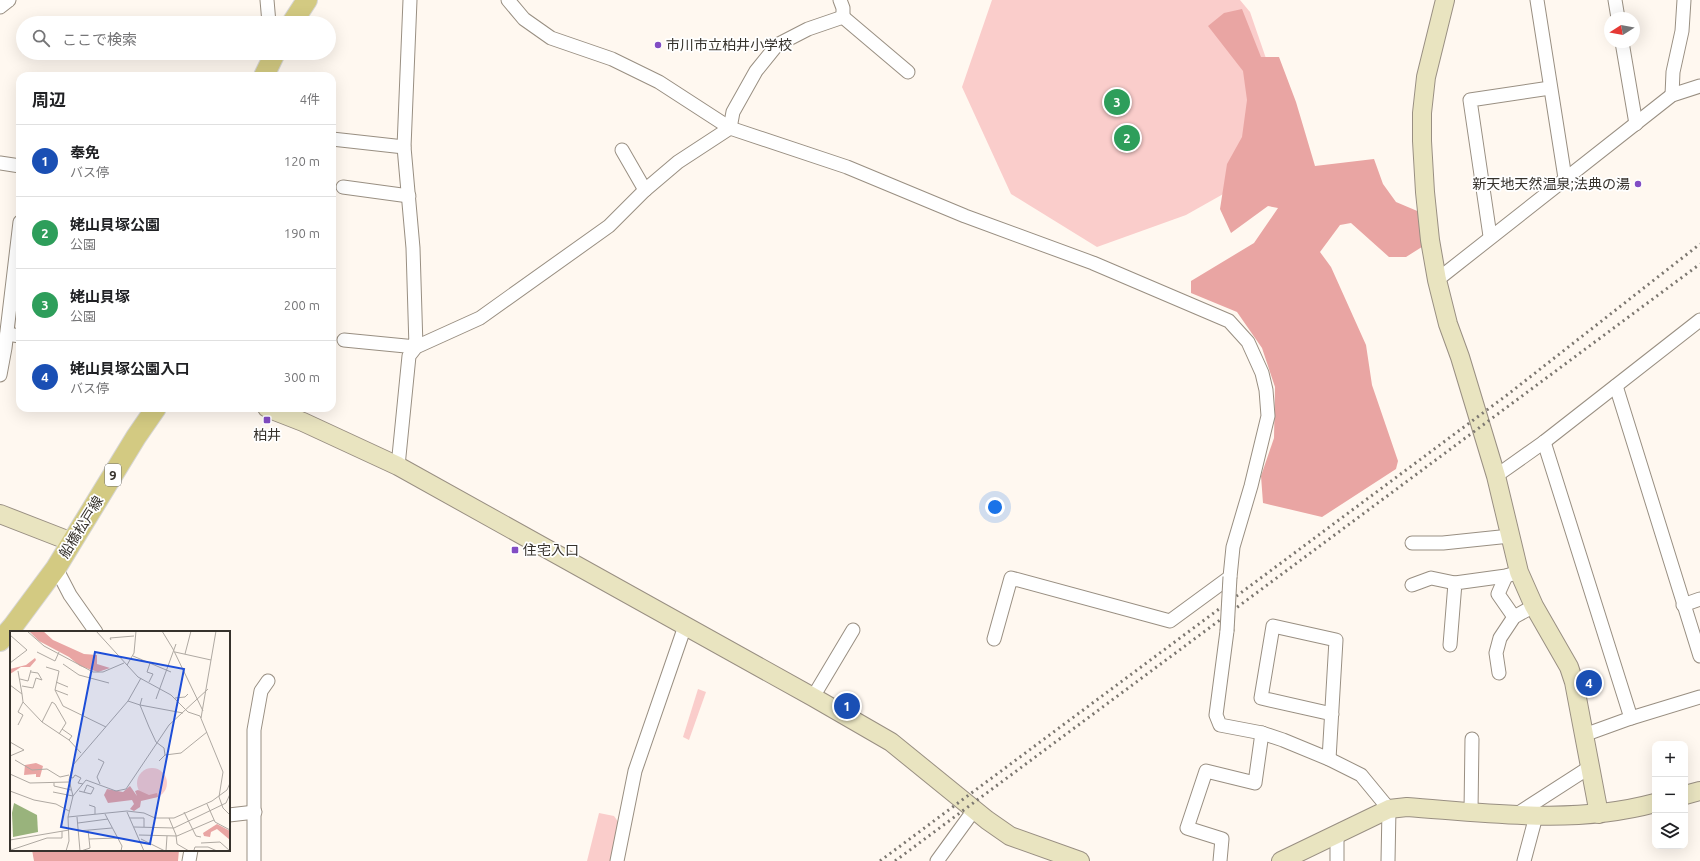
<!DOCTYPE html>
<html lang="ja">
<meta charset="utf-8">
<style>
body{margin:0;font-family:Ubuntu,"Noto Sans JP",sans-serif;background:#f2f2f2;color:#202124}
.controls{position:absolute;right:12px;bottom:12px;display:grid;overflow:hidden;border-radius:8px;box-shadow:0 4px 16px #0002}
.controls button{width:36px;height:36px;display:grid;place-items:center;padding:0;border:0;border-bottom:1px solid #e0e0e0;background:#fff;color:#202124;font:20px sans-serif}
.compass{position:absolute;left:1604px;top:12px;width:36px;height:36px;border-radius:50%;background:#fff;box-shadow:0 4px 16px #0002;rotate:259deg}
.you{position:absolute;left:995px;top:507px;width:14px;height:14px;margin:-10px;border:3px solid #fff;border-radius:50%;background:#1a73e8;box-shadow:0 0 0 6px #1a73e833}
.badge{display:grid;place-items:center;width:26px;height:26px;border-radius:50%;background:#2563eb;color:#fff;font-size:13px;font-weight:700}
.pin{position:absolute;translate:-50% -50%;border:2px solid #fff;box-shadow:0 1px 4px #0006}
.list{margin:0;padding:0;list-style:none}
h2{display:flex;justify-content:space-between;align-items:center;height:52px;margin:0;padding:0 16px;font-size:17px}
h2 small{font-size:13px;font-weight:400;color:#757577}
.list li{display:grid;grid-template-columns:26px 1fr auto;gap:12px;align-items:center;box-sizing:border-box;height:72px;padding:0 16px;border-top:1px solid #e0e0e0}
.list b{display:block;font-size:15px;white-space:nowrap}
.list p{margin:0;font-size:13px;white-space:nowrap;color:#757577}
.list em{font-size:13px;font-style:normal;color:#757577}
.icon{flex:none;width:22px;height:22px;fill:none;stroke:currentColor;stroke-width:2;stroke-linecap:round;stroke-linejoin:round}
.map{position:relative;flex:none;width:1700px;height:861px;overflow:hidden}
.search{position:absolute;background:#fff;box-shadow:0 4px 16px #0002;left:16px;top:16px;width:320px;height:44px;display:flex;align-items:center;gap:10px;box-sizing:border-box;padding:0 14px;border-radius:22px;color:#757577;font-size:15px}
.panel{position:absolute;background:#fff;box-shadow:0 4px 16px #0002;left:16px;top:72px;width:320px;height:340px;border-radius:12px}
.map>svg:first-child{display:block}
</style>
<div class="map">
<svg width="1700" height="861" viewBox="0 0 1700 861">
<rect width="100%" height="100%" fill="#fff8f0"/>
<g fill="#facdcb">
<polygon points="992,0 1240,0 1250,12 1281,102 1257,175 1186,215 1097,247 1011,194 962,87"/>
<polygon points="698,689 706,692 689,740 683,737"/>
<polygon points="599,813 614,816 619,823 610,861 587,861"/>
</g>
<g fill="#e9a5a3">
<polygon points="1242,9 1261,57 1279,57 1296,102 1315,166 1374,159 1383,184 1396,202 1422,213 1425,245 1406,257 1389,257 1351,223 1340,225 1320,252 1331,267 1366,345 1372,385 1398,461 1396,469 1322,517 1263,503 1261,476 1274,438 1275,387 1262,348 1237,312 1191,293 1191,281 1254,243 1278,208 1268,206 1231,233 1220,209 1227,164 1242,137 1247,100 1243,71 1208,26 1224,13"/>
<polygon points="32,850 179,850 178,861 34,861"/>
</g>
<g fill="none" stroke-linecap="round" stroke-linejoin="round">
<defs>
<g id="street">
<polyline points="267,0 269,23"/>
<polyline points="508,0 524,19 551,38 612,59 659,82 730,128 847,167 965,216 1093,263 1229,321 1248,342 1262,373 1266,390 1268,416 1251,486 1233,547 1230,577 1170,621 1011,578 994,639"/>
<polyline points="840,0 843,8 843,17"/>
<polyline points="1537,0 1565,178"/>
<polyline points="1615,0 1618,18"/>
<polyline points="0,7 9,0"/>
<polyline points="843,17 908,72"/>
<polyline points="1622,42 1636,124"/>
<polyline points="1672,95 1673,72 1682,31 1684,0"/>
<polyline points="332,139 404,147"/>
<polyline points="622,150 645,190"/>
<polyline points="0,163 20,166"/>
<polyline points="343,187 409,196"/>
<polyline points="1490,236 1470,100 1550,88"/>
<polyline points="1437,280 1672,95 1700,86"/>
<polyline points="7,334 20,336"/>
<polyline points="344,340 416,347 413,248 404,147 410,0"/>
<polyline points="0,375 5,348 20,222"/>
<polyline points="1616,386 1700,656"/>
<polyline points="1544,442 1631,718"/>
<polyline points="398,466 409,356 416,347 480,318 609,226 645,190 678,162 730,128 733,112 756,71 777,45 808,29 843,17"/>
<polyline points="1496,476 1544,442 1700,320"/>
<polyline points="1412,543 1443,543 1510,536"/>
<polyline points="56,568 70,595 96,632"/>
<polyline points="1506,576 1498,594 1514,617"/>
<polyline points="1412,585 1431,578 1455,583"/>
<polyline points="1683,605 1700,599"/>
<polyline points="1227,631 1216,715 1220,725 1262,733 1283,740 1329,759 1361,775 1389,809 1388,861"/>
<polyline points="1450,645 1455,583 1506,576 1519,572"/>
<polyline points="1499,673 1496,653 1500,638 1514,617 1534,606"/>
<polyline points="813,697 853,630"/>
<polyline points="1584,735 1631,718 1700,697"/>
<polyline points="1329,759 1336,640 1273,626 1261,698 1332,714"/>
<polyline points="1471,811 1472,739"/>
<polyline points="1517,814 1590,767"/>
<polyline points="229,815 255,812"/>
<polyline points="189,861 191,850"/>
<polyline points="254,861 254,730 261,691 268,681"/>
<polyline points="617,861 635,771 685,626"/>
<polyline points="937,861 974,810"/>
<polyline points="1220,861 1222,839 1187,828 1206,771 1255,783 1262,733"/>
<polyline points="1337,861 1337,834"/>
<polyline points="1524,861 1536,816"/>
</g>
<g id="secondary">
<polyline points="1445,0 1426,77 1422,113 1422,141 1425,192 1430,240 1437,280 1448,324 1460,357 1496,476 1519,572 1534,606 1569,667 1574,682 1599,814"/>
<polyline points="267,408 303,422 398,466 813,697 891,742 987,820 1010,836 1080,861"/>
<polyline points="0,514 72,542"/>
<polyline points="1685,795 1700,791"/>
<path d="M1281 861 1389 809 1407 807C1489 813 1574 825 1655 803"/>
</g>
<g id="primary">
<polyline points="292,23 307,0"/>
<polyline points="264,76 275,53"/>
<polyline points="0,641 13,626 56,568 136,437 156,408"/>
</g>
</defs>
<use href="#street" stroke="#998f82" stroke-width="15"/>
<use href="#secondary" stroke="#998f82" stroke-width="20"/>
<use href="#primary" stroke="#d7d6d5" stroke-width="22"/>
<use href="#street" stroke="#fff" stroke-width="13"/>
<use href="#secondary" stroke="#e9e4c0" stroke-width="18"/>
<use href="#primary" stroke="#d3ca82" stroke-width="20"/>
<g stroke="#7c7770" stroke-width="3" stroke-dasharray="2 4" stroke-linecap="butt">
<polyline points="880,861 1507,395 1700,244"/>
<polyline points="895,861 1700,264"/>
</g>
<defs>
<polyline id="street-bridge" points="1227,631 1230,577"/>
</defs>
<use href="#street-bridge" stroke="#998f82" stroke-width="15" stroke-linecap="butt"/>
<use href="#street-bridge" stroke="#fff" stroke-width="13"/>
</g>
<g fill="#824dc4" stroke="#fff" stroke-width="1.5">
<circle cx="658" cy="45" r="4"/>
<circle cx="1638" cy="184" r="4"/>
<rect x="263" y="416" width="8" height="8" rx="2"/>
<rect x="511" y="546" width="8" height="8" rx="2"/>
</g>
<g text-anchor="middle" stroke-width="3.5" stroke-linejoin="round" paint-order="stroke">
<rect fill="#fff" stroke="#72706b" stroke-width="1" x="105" y="464" width="16" height="22" rx="3"/>
<g font-size="13" font-weight="bold" fill="#36322c">
<text x="113" y="480">9</text>
</g>
<g font-size="14" fill="#36322c" stroke="#fff" text-anchor="start">
<text x="666" y="50">市川市立柏井小学校</text>
<text x="1630" y="189" text-anchor="end">新天地天然温泉;法典の湯</text>
<text x="267" y="440" text-anchor="middle">柏井</text>
<text x="523" y="555">住宅入口</text>
</g>
<g font-size="14" fill="#36322c" stroke="#fff">
<text transform="translate(81 527) rotate(-58)" y="5">船橋松戸線</text>
</g>
</g>
<g transform="translate(10 631)">
<rect width="220" height="220" fill="#fff8f0"/>
<path d="M127 152a15 15 0 1 1 30 0a15 15 0 1 1-30 0Z" fill="#facdcb"/>
<path d="M19 0H33L43 9 74 23 87 24V33L100 37 88 41 70 35 59 26 29 10ZM25 27 26 29 20 36H11L0 43V38L16 34ZM26 132 33 135 30 146H26V143L14 144 15 134ZM120 155 127 165 125 160 128 159 139 164 147 162 148 166 131 170 130 176 124 180 120 178 124 173 122 169 98 172 94 164 97 158 113 161ZM207 193 220 200V209L207 198 201 201 200 206 194 205 193 202Z" fill="#e9a5a3"/>
<path d="M4 172 27 184 28 201 3 206 2 182Z" fill="#99b37c"/>
<path fill="none" stroke="#afa9a2" stroke-width="1" d="M17 0 34 15 83 41H93L114 32M86 0 128 46 161 64 178 81 190 85 213 141 209 166 213 177 220 184M152 0 163 18 193 80M0 4 17 19 0 32M101 9 100 7 124 5M27 21 45 30 49 21M165 21 201 29M175 23 181 0M123 25 161 41M53 33 69 44 99 52M117 34 124 22 126 0M36 36 49 40 45 59 53 75 96 96M8 40 12 63M21 41 28 42 32 49 26 47M10 48 18 50 21 39M46 51 58 56M139 51 143 43 137 41 140 32M0 54 12 63 13 71 32 91 59 109 71 122M12 55 23 57 26 47M45 59 58 64M132 67 130 74 173 82M165 67 175 66 178 63M146 68 166 13M118 70 130 74 139 96 146 111 154 117 155 124M191 87 206 0M32 91 42 71 45 73 56 92 49 103M8 94 13 84 8 81 13 71M52 98 62 105 59 109M0 111 14 119 0 125M88 128 94 131 87 146 90 153M5 129 22 139 37 138 50 146 59 144M149 130 155 124 171 122 197 101M0 143 20 152 59 151M59 146 63 147 65 144 71 147 68 152 73 153M44 152V155L61 159M0 160 24 169 46 173 59 180M69 160 81 163 84 157 77 154 74 161M43 161 63 165 76 149 106 160 116 158 159 94 198 58M197 173 205 191 220 199M79 174 85 176V183M117 181 134 220M174 181 186 205 191 206M95 183 112 215 111 220M58 186 117 180 134 182 145 187H164L202 170 217 159 220 152M67 186 70 220M120 187H134V196M159 187 166 204 167 213 179 220M68 192 98 188M124 196 164 197 216 172 220 163M68 200 102 197M129 204 167 205 204 189M79 208 107 207M131 208 155 220M0 209 59 199M191 212 210 211 220 220M0 213 1 219 37 207H52V200M184 219 185 216H198L207 220M56 220 59 210 58 186 63 165 59 149 63 134 118 70 131 47M71 220 80 217 78 199M156 220 157 205"/>
<path fill="#1d4ed8" fill-opacity="0.15" stroke="#1d4ed8" stroke-width="2" d="M85 21 174 38 140 213 51 196Z"/>
<rect width="220" height="220" fill="none" stroke="#36322c" stroke-width="2"/>
</g>
</svg>
<div class="controls">
<button>+</button>
<button>−</button>
<button><svg class="icon" aria-label="layers" viewBox="0 0 24 24"><path d="M12 4l9 5-9 5-9-5zM3 14l9 5 9-5"/></svg></button>
</div>
<svg class="compass" viewBox="-18 -18 36 36"><path d="M0-13l5 13h-10z" fill="#e53935"/><path d="M0 13l5-13h-10z" fill="#757577"/></svg>
<div class="you"></div>
<div class="pin badge" style="left:847px;top:706px;background:#1a4fb4">1</div>
<div class="pin badge" style="left:1127px;top:138px;background:#2e9e5b">2</div>
<div class="pin badge" style="left:1117px;top:102px;background:#2e9e5b">3</div>
<div class="pin badge" style="left:1589px;top:683px;background:#1a4fb4">4</div>
<div class="search"><svg class="icon" aria-label="search" viewBox="0 0 24 24"><circle cx="10" cy="10" r="6"/><path d="M15 15l6 6"/></svg>ここで検索</div>
<section class="panel">
<h2>周辺<small>4件</small></h2>
<ul class="list">
<li><span class="badge" style="background:#1a4fb4">1</span><div><b>奉免</b><p>バス停</p></div><em>120 m</em></li>
<li><span class="badge" style="background:#2e9e5b">2</span><div><b>姥山貝塚公園</b><p>公園</p></div><em>190 m</em></li>
<li><span class="badge" style="background:#2e9e5b">3</span><div><b>姥山貝塚</b><p>公園</p></div><em>200 m</em></li>
<li><span class="badge" style="background:#1a4fb4">4</span><div><b>姥山貝塚公園入口</b><p>バス停</p></div><em>300 m</em></li>
</ul>
</section>
</div>
